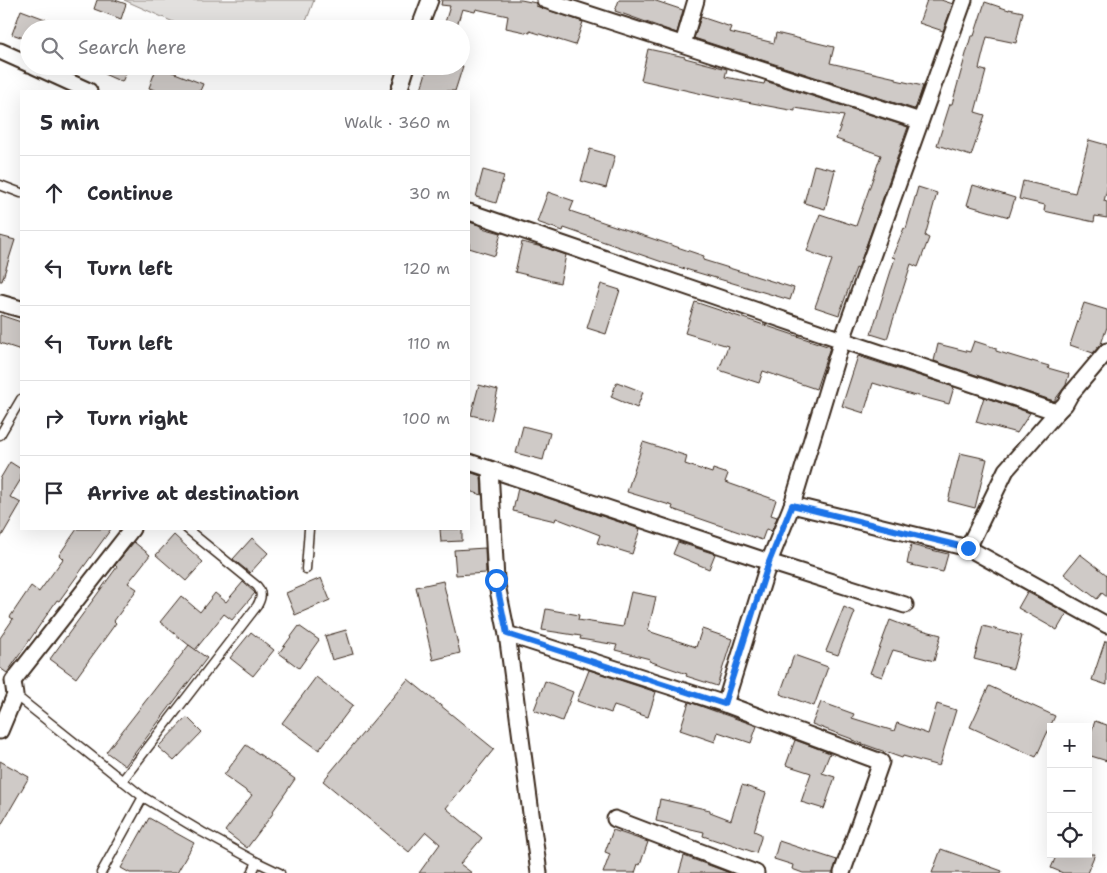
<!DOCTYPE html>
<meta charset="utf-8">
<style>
body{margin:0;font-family:"Shantell Sans",sans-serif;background:#f2f2f3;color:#2b2b33}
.controls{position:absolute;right:15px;bottom:15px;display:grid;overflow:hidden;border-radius:0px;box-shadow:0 5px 20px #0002}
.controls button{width:45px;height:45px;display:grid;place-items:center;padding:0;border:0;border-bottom:1px solid #e1e1e2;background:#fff;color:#2b2b33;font:25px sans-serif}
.stop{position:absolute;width:15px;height:15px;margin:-11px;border:4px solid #1a73e8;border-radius:50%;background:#fff}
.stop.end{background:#1a73e8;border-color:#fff;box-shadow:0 1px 5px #0008}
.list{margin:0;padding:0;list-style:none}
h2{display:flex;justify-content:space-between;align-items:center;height:65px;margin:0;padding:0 20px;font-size:21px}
h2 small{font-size:16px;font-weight:400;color:#7c7c81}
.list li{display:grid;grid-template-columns:32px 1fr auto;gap:15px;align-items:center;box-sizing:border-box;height:75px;padding:0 20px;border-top:1px solid #e1e1e2}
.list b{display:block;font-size:19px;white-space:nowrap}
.list em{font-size:16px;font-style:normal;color:#7c7c81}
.icon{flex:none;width:28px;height:28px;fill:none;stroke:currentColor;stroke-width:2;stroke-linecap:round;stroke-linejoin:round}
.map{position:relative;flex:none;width:1107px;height:873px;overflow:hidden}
.search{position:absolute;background:#fff;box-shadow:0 5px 20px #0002;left:20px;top:20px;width:450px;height:55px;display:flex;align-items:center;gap:12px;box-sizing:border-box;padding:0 18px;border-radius:28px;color:#7c7c81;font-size:19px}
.panel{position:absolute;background:#fff;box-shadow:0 5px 20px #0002;left:20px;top:90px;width:450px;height:440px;border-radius:0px}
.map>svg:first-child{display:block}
</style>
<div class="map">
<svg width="1107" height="873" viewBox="0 0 1107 873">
<rect width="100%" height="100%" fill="#fff"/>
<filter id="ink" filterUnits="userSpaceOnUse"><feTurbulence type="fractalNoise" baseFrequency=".02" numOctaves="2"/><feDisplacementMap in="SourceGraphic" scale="10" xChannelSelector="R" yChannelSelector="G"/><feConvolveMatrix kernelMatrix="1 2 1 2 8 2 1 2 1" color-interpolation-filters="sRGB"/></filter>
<g filter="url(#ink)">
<polygon fill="#e2e0de" stroke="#8e857e" points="124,0 314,0 307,19 298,29 189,29"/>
<g fill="#cfcac7" stroke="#3b2a1e">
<polygon points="97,0 115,0 126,4 121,19 94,9"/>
<polygon points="442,0 521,0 536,3 536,6 583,22 575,45 530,31 530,33 506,28 508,16 476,9 475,12 462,9 456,29 443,29 450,6 441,5"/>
<polygon points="619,0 653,0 683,10 677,33 615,11"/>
<polygon points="927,0 941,0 953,4 943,31 919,23"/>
<polygon points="985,2 1009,10 1009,9 1023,12 1016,43 987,37 979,69 986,71 975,112 985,115 971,156 937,145 950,104 952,104 971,36 974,36"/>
<polygon points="21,10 69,28 69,29 29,29 29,40 12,34"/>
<polygon points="701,17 731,27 729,32 774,43 776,33 834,47 830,63 896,78 896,80 923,86 916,107 914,109 694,38"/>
<polygon points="648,49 685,57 685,58 727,69 725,77 764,84 765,81 908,127 858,269 856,268 839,315 815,307 832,260 807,251 820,214 856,226 881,155 836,139 844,116 795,108 795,111 720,97 720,98 641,80"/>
<polygon points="107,66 129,66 122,82 104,74"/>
<polygon points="157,66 203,84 200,91 158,91 149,88"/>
<polygon points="428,66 463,66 455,91 429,91 421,89"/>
<polygon points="1089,140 1107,145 1107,189 1104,201 1107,202 1107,218 1095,216 1094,222 1044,211 1045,205 1019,199 1023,181 1075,193"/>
<polygon points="590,149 615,156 606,188 581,181"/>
<polygon points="814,165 835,170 825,209 804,203"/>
<polygon points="483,170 504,176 496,203 476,197"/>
<polygon points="973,185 1015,198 1009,217 967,205"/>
<polygon points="918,187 937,193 925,236 929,238 918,267 911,264 887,339 871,334 895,258 892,257 904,228 906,229"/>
<polygon points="548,192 574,201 570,211 704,256 703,260 794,288 790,300 665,263 564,228 563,231 537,222"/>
<polygon points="469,222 482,226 482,228 501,233 495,256 469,248"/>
<polygon points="0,236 15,240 2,281 0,281"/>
<polygon points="522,242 546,248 566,255 560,283 515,272"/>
<polygon points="601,284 620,290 606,334 587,328"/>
<polygon points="695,302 830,347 816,389 763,371 759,383 719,370 728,346 685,333"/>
<polygon points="1084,303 1107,310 1107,327 1101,344 1093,353 1070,345"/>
<polygon points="0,315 21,322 21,350 0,343"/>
<polygon points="974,341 996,348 996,351 1032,362 1032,361 1049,366 1048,368 1069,374 1066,385 1054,401 934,361 938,344 970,352"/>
<polygon points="858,356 954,387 949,404 915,395 915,396 873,383 864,413 842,406"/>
<polygon points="617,382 643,392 637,408 611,397"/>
<polygon points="479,385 498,390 491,420 471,415"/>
<polygon points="984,397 1030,413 1017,433 976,422"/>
<polygon points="523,426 550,433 543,460 516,453"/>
<polygon points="643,442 687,456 685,464 712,473 713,469 728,474 725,482 776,500 771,515 777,517 772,531 766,529 762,540 672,509 673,506 627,492"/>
<polygon points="960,453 987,459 975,508 948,501"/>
<polygon points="10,462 21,469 21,479 10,497 21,503 0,539 0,479"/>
<polygon points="469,472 481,476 482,495 469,491"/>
<polygon points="518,488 640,529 632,554 597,543 600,535 556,518 555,521 513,511"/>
<polygon points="77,529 111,529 59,601 57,600 7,673 0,668 0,638 13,619 10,617 31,586 39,592 63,559 59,555"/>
<polygon points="440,529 462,529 462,541 441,542"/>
<polygon points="174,535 203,562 186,581 156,555"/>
<polygon points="252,538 268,553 250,573 233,559"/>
<polygon points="134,542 150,555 128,583 137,589 114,621 116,623 76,678 50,659 117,567 115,565"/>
<polygon points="678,542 715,554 709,569 673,554"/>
<polygon points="911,545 948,554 943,572 907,564"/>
<polygon points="485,548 486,573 456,575 454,550"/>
<polygon points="1080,554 1107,575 1107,597 1102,593 1097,599 1064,574"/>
<polygon points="321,578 330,600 295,615 286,593"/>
<polygon points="443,581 460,653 433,660 416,587"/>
<polygon points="243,582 255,593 232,620 224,614 195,650 160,622 181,596 200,612 215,593 226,602"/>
<polygon points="631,592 656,597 648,631 696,647 702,629 732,639 717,686 686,676 687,674 649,661 650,659 615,650 617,645 580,639 581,636 542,630 546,609 579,615 578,620 623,627"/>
<polygon points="1027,592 1067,613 1057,630 1018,608"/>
<polygon points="844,607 855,612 838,655 826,651"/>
<polygon points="890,620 903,625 941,635 934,661 893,650 882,677 870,673"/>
<polygon points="299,626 319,640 299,668 279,653"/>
<polygon points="983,626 1022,636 1013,669 974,659"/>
<polygon points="346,630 353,654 332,660 325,636"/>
<polygon points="251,632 274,650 253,676 230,658"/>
<polygon points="1105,641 1107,641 1107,685 1092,680"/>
<polygon points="189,645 207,658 125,766 106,752"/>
<polygon points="794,655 828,667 814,706 780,694"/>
<polygon points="589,670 656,692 648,717 614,706 611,713 577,701"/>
<polygon points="316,677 353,705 319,750 282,723"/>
<polygon points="408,679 494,749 446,808 482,838 460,864 472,873 419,873 440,844 426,832 409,852 323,781"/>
<polygon points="545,681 573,692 562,721 534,710"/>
<polygon points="989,686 1055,716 1036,757 970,727"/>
<polygon points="689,702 757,726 751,743 718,732 715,742 680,730"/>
<polygon points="821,702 854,714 852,718 894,731 897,723 928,734 937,704 956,710 939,766 903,756 902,758 852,740 852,739 812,724"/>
<polygon points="187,717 202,732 174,761 158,747"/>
<polygon points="1095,721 1107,725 1107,761 1088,755 1088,741"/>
<polygon points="795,740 830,753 822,773 835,777 824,809 801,802 811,773 786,765"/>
<polygon points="246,745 295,779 273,811 274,812 247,848 225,831 252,795 224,775"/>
<polygon points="0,761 29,777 0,827"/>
<polygon points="742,785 766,793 754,831 761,834 761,838 756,853 722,841 721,842 703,836 704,832 656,821 660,799 710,810 710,812 731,820"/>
<polygon points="149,818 194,843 177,873 130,873 121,868"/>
<polygon points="613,830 648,842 640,865 638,864 635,873 603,873 610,854 605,852"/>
<polygon points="779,841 837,860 833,873 803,873 792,869 793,865 774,859"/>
<polygon points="941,849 1002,871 1001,873 932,873"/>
<polygon points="1057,854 1095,854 1087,873 1063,873 1051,868"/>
<polygon points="684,856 730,873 679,873"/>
</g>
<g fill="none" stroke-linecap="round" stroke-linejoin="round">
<defs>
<g id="lane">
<polyline points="0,185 21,193"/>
<polyline points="0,435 21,399"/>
<polyline points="306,569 309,529"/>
<polyline points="15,695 143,797 202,832 257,862 280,873"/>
<path d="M122 781 257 606C261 599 263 593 257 586L187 529"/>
<polyline points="101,873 143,797"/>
<polyline points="252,873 257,862"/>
</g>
<g id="street">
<polyline points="545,0 920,121"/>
<polyline points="419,29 430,0"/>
<polyline points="683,44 696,0"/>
<polyline points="0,51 29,64"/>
<polyline points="34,66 89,91"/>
<polyline points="399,91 407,66"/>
<polyline points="469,212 842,340 1057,412"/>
<polyline points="0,303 21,309"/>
<polyline points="469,462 769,562 905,605"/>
<polyline points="490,469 496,580 507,634 725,704 769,562 792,505 842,340 964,0"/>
<polyline points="792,505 968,548 1107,625"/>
<polyline points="968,548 1006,470 1057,412 1065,404 1070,395 1107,351"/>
<polyline points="507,634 539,873"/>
<polyline points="725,704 881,762 842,873"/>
<polyline points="0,731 15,695 13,681 132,529"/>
<polyline points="615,819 756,873"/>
</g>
</defs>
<use href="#lane" stroke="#3b2a1e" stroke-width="11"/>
<use href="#street" stroke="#3b2a1e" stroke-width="19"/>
<use href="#lane" stroke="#fff" stroke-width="8"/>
<use href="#street" stroke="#fff" stroke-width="15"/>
</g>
</g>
<g fill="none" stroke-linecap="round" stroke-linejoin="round" filter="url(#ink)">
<polyline stroke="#1a73e8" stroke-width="6" points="496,580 507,634 724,704 769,562 792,505 968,548"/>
</g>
</svg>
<div class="controls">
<button>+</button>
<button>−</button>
<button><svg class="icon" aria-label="locate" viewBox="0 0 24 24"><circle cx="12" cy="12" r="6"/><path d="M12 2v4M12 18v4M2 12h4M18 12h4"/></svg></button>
</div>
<div class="stop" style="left:496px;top:580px"></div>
<div class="stop end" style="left:968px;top:548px"></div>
<div class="search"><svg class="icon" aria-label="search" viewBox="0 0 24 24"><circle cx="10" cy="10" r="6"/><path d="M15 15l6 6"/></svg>Search here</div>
<section class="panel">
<h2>5 min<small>Walk · 360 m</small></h2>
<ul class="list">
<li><svg class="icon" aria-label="ahead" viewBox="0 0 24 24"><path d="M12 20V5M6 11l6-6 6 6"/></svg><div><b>Continue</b></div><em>30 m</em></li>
<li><svg class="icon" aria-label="left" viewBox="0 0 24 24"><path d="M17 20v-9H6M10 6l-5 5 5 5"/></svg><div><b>Turn left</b></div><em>120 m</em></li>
<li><svg class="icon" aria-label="left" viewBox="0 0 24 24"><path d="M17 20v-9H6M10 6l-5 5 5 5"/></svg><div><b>Turn left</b></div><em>110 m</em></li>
<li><svg class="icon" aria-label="right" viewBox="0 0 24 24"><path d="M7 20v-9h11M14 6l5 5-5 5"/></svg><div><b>Turn right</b></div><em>100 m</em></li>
<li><svg class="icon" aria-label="arrive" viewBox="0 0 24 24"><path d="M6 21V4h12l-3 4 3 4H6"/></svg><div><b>Arrive at destination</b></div></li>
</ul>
</section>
</div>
